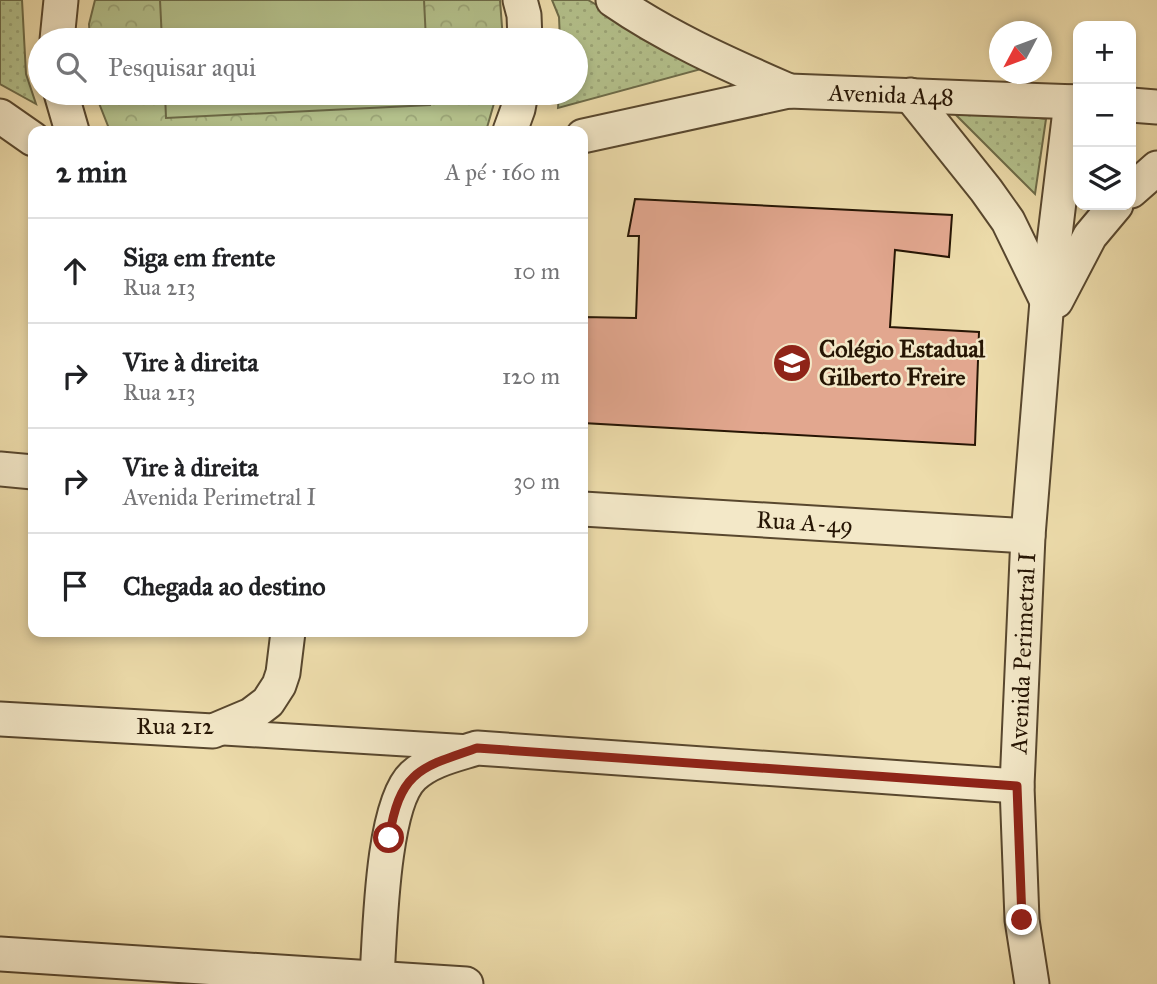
<!DOCTYPE html>
<html lang="pt">
<meta charset="utf-8">
<style>
body{margin:0;font-family:"IM FELL Great Primer",serif;background:#f2f2f2;color:#202124}
.controls{position:absolute;right:21px;top:21px;display:grid;overflow:hidden;border-radius:14px;box-shadow:0 4px 10px #0003}
.controls button{width:63px;height:63px;display:grid;place-items:center;padding:0;border:0;border-bottom:2px solid #e0e0e0;background:#fff;color:#202124;font:35px sans-serif}
.compass{position:absolute;left:989px;top:21px;width:63px;height:63px;border-radius:50%;background:#fff;box-shadow:0 4px 10px #0003;rotate:229deg}
.stop{position:absolute;width:21px;height:21px;margin:-16px;border:5px solid #8f2418;border-radius:50%;background:#fff}
.stop.end{background:#8f2418;border-color:#fff;box-shadow:0 2px 7px #0008}
.list{margin:0;padding:0;list-style:none}
h2{display:flex;justify-content:space-between;align-items:center;height:91px;margin:0;padding:0 28px;font-size:30px}
h2 small{font-size:23px;font-weight:400;color:#757577}
.list li{display:grid;grid-template-columns:46px 1fr auto;gap:21px;align-items:center;box-sizing:border-box;height:105px;padding:0 28px;border-top:2px solid #e0e0e0}
.list b{display:block;font-size:26px;white-space:nowrap}
.list p{margin:0;font-size:23px;white-space:nowrap;color:#757577}
.list em{font-size:23px;font-style:normal;color:#757577}
.icon{flex:none;width:38px;height:38px;fill:none;stroke:currentColor;stroke-width:2;stroke-linecap:round;stroke-linejoin:round}
.map{position:relative;flex:none;width:1157px;height:984px;overflow:hidden}
.search{position:absolute;background:#fff;box-shadow:0 4px 10px #0003;left:28px;top:28px;width:560px;height:77px;display:flex;align-items:center;gap:18px;box-sizing:border-box;padding:0 24px;border-radius:38px;color:#757577;font-size:26px}
.panel{position:absolute;background:#fff;box-shadow:0 4px 10px #0003;left:28px;top:126px;width:560px;height:511px;border-radius:14px}
.map>svg:first-child{display:block}
</style>
<div class="map">
<svg width="1157" height="984" viewBox="0 0 1157 984">
<defs>
<pattern id="grass-dots" width="8" height="8" patternUnits="userSpaceOnUse" patternTransform="scale(1.75)"><rect width="8" height="8" fill="#b4c18c"/><path d="M2 2h.1M6 6h.1" fill="none" stroke="#9ba577" stroke-width="1.8" stroke-linecap="round"/></pattern>
<pattern id="forest-crowns" width="20" height="18" patternUnits="userSpaceOnUse" patternTransform="scale(1.75)"><rect width="20" height="18" fill="#b4c18c"/><path d="M2 6a3 3 0 1 1 6 0M12 15a3 3 0 1 1 6 0" fill="none" stroke="#9ba577"/></pattern>
</defs>
<rect width="100%" height="100%" fill="#eddcab"/>
<filter id="stains"><feTurbulence type="fractalNoise" baseFrequency=".00286" numOctaves="4"/><feColorMatrix values="0 0 0 0 .2 0 0 0 0 .09 0 0 0 0 .02 0 0 0 .5 -.17"/></filter>
<radialGradient id="worn" r=".72"><stop offset=".6" stop-color="#630" stop-opacity="0"/><stop offset="1" stop-color="#630" stop-opacity=".3"/></radialGradient>
<g fill="url(#grass-dots)" stroke="#6d6b48" stroke-width="2">
<polygon points="0,0 22,0 26,74 36,104 0,84"/>
<polygon points="552,0 588,0 705,68 558,108 559,93 576,93 576,40 560,40 559,17"/>
<polygon points="947,106 1046,119 1035,194"/>
</g>
<g fill="url(#forest-crowns)" stroke="#6d6b48" stroke-width="2">
<polygon points="95,0 500,0 503,40 90,40 89,24"/>
<polygon points="95,93 497,93 486,131 110,131"/>
</g>
<g fill="#b4c18c" stroke="#6d6b48" stroke-width="2">
<polygon points="160,0 424,0 426,40 162,40"/>
<polygon points="165,93 429,93 430,105 166,118"/>
</g>
<polygon fill="#e2a78f" stroke="#261504" stroke-width="2" points="635,199 952,215 949,257 895,250 890,327 979,332 975,445 583,423 586,349 583,349 583,317 636,318 639,236 628,236"/>
<g fill="none" stroke-linecap="round" stroke-linejoin="round">
<defs>
<polyline id="pedestrian" points="216,732 462,747"/>
<g id="minor">
<polyline points="520,0 524,15 525,40"/>
<path d="M613 0C668 38 728 64 789 91"/>
<polyline points="57,40 61,0"/>
<polyline points="61,93 72,131"/>
<polyline points="910,95 986,190 1008,221 1047,301"/>
<polyline points="1131,105 1157,107"/>
<polyline points="0,116 33,139"/>
<polyline points="510,131 518,109 521,93"/>
<path id="s1" d="M583 136 789 91 1078 102"/>
<polyline points="1131,191 1157,168"/>
<polyline points="1056,301 1090,236 1116,205"/>
<polyline points="0,469 33,472"/>
<path id="s2" d="M583 509 1028 536"/>
<polyline points="0,719 213,731 251,715 268,702 279,685 283,673 288,632"/>
<polyline points="0,954 466,984"/>
<path d="M377 977C380 932 382 805 413 776 430 760 455 755 477 748L1017 786"/>
<path id="s3" d="M1032 984 1022 920 1017 786 1028 536 1047 301 1071 102"/>
</g>
</defs>
<use href="#pedestrian" stroke="#58472e" stroke-width="28"/>
<use href="#minor" stroke="#58472e" stroke-width="37"/>
<use href="#pedestrian" stroke="#f3e8c8" stroke-width="24"/>
<use href="#minor" stroke="#f3e8c8" stroke-width="33"/>
</g>
<g fill="none" stroke-linecap="round" stroke-linejoin="round">
<path stroke="#8f2418" stroke-width="9" d="M389 838C400 772 418 768 477 748L1017 786 1022 920"/>
</g>
<defs>
<symbol id="school-disc" viewBox="-11 -11 22 22"><circle r="9.5" fill="#8f2418" stroke="#f3e8c8"/><path d="M0-5L7-2L0 1L-7-2ZM-4 1L0 2.5L4 1V4Q0 6-4 4Z" fill="#fff"/></symbol>
</defs>
<g fill-rule="evenodd">
<use href="#school-disc" x="770" y="341" width="44" height="44"/>
</g>
<g text-anchor="middle" stroke-width="5" stroke-linejoin="round" paint-order="stroke">
<g font-size="24" fill="#261504" stroke="#f3e8c8">
<text dy="8" stroke="none"><textPath href="#s1" startOffset="313">Avenida A48</textPath></text>
<text dy="8" stroke="none"><textPath href="#s2" startOffset="222">Rua A-49</textPath></text>
<text dy="8" stroke="none"><textPath href="#s3" startOffset="332">Avenida Perimetral I</textPath></text>
<text x="175" y="734">Rua 212</text>
</g>
<g font-size="24" font-weight="bold" fill="#261504" stroke="#f3e8c8" text-anchor="start">
<text x="819" y="357">Colégio Estadual<tspan x="819" dy="28">Gilberto Freire</tspan></text>
</g>
</g>
<rect width="100%" height="100%" filter="url(#stains)"/>
<rect width="100%" height="100%" fill="url(#worn)"/>
</svg>
<div class="controls">
<button>+</button>
<button>−</button>
<button><svg class="icon" aria-label="layers" viewBox="0 0 24 24"><path d="M12 4l9 5-9 5-9-5zM3 14l9 5 9-5"/></svg></button>
</div>
<svg class="compass" viewBox="-18 -18 36 36"><path d="M0-13l5 13h-10z" fill="#e53935"/><path d="M0 13l5-13h-10z" fill="#757577"/></svg>
<div class="stop" style="left:389px;top:838px"></div>
<div class="stop end" style="left:1022px;top:920px"></div>
<div class="search"><svg class="icon" aria-label="search" viewBox="0 0 24 24"><circle cx="10" cy="10" r="6"/><path d="M15 15l6 6"/></svg>Pesquisar aqui</div>
<section class="panel">
<h2>2 min<small>A pé · 160 m</small></h2>
<ul class="list">
<li><svg class="icon" aria-label="ahead" viewBox="0 0 24 24"><path d="M12 20V5M6 11l6-6 6 6"/></svg><div><b>Siga em frente</b><p>Rua 213</p></div><em>10 m</em></li>
<li><svg class="icon" aria-label="right" viewBox="0 0 24 24"><path d="M7 20v-9h11M14 6l5 5-5 5"/></svg><div><b>Vire à direita</b><p>Rua 213</p></div><em>120 m</em></li>
<li><svg class="icon" aria-label="right" viewBox="0 0 24 24"><path d="M7 20v-9h11M14 6l5 5-5 5"/></svg><div><b>Vire à direita</b><p>Avenida Perimetral I</p></div><em>30 m</em></li>
<li><svg class="icon" aria-label="arrive" viewBox="0 0 24 24"><path d="M6 21V4h12l-3 4 3 4H6"/></svg><div><b>Chegada ao destino</b></div></li>
</ul>
</section>
</div>
